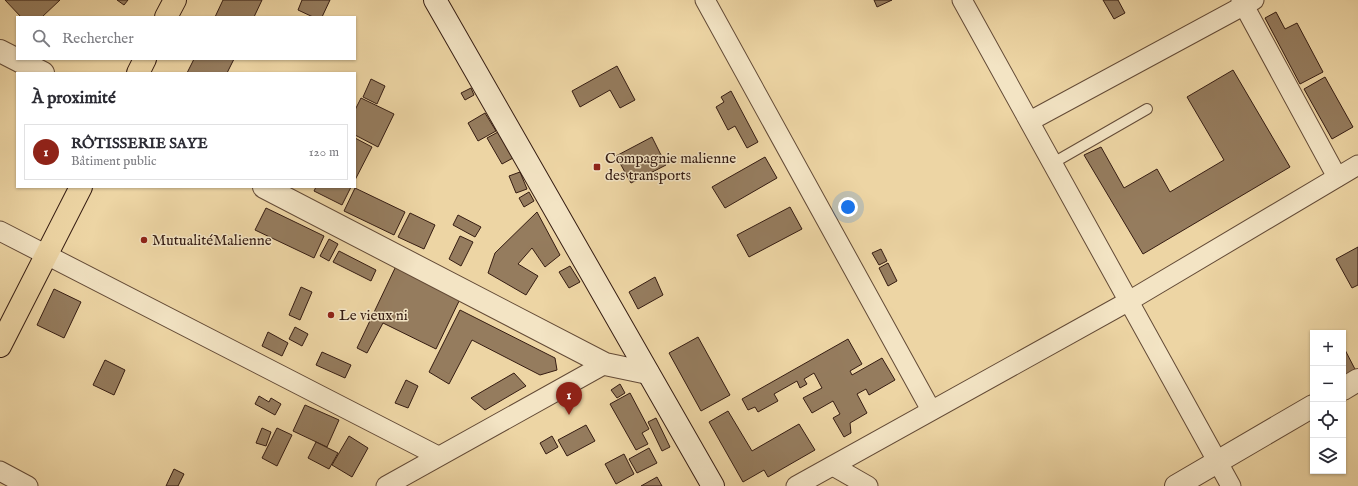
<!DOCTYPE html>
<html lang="fr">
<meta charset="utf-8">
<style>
body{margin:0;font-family:"IM FELL English",serif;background:#f2f2f3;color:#2b2b33}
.controls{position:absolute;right:12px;bottom:12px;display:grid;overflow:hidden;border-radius:0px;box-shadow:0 1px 3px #0004}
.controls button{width:36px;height:36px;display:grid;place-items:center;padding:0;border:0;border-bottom:1px solid #e1e1e2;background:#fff;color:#2b2b33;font:20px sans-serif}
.you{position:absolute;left:848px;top:207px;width:14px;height:14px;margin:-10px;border:3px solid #fff;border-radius:50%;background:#1a73e8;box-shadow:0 0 0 6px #1a73e833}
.badge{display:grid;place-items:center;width:26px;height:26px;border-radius:50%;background:#8f2418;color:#fff;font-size:13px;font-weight:700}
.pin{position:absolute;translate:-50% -33px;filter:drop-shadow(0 1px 2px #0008)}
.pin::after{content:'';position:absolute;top:21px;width:14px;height:12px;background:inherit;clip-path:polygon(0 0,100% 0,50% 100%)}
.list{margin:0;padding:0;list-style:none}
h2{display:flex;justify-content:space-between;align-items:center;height:52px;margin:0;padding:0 16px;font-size:17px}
h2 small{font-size:13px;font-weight:400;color:#7c7c81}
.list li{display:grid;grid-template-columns:26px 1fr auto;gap:12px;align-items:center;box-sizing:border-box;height:56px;margin:0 8px 8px;padding:0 8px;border:1px solid #e1e1e2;border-radius:0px}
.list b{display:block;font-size:15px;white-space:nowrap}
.list p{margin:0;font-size:13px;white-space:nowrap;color:#7c7c81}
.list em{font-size:13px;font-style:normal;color:#7c7c81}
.icon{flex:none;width:22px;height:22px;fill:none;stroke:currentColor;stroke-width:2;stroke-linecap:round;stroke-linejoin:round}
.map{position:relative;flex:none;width:1358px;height:486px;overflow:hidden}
.search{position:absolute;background:#fff;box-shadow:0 1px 3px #0004;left:16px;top:16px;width:340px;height:44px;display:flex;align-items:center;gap:10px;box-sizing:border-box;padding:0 14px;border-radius:0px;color:#7c7c81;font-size:15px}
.panel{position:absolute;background:#fff;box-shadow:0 1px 3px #0004;left:16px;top:72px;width:340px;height:116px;border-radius:0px}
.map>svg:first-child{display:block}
</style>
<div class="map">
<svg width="1358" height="486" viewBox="0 0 1358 486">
<rect width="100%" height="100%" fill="#edd5a4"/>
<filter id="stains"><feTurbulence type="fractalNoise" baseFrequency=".005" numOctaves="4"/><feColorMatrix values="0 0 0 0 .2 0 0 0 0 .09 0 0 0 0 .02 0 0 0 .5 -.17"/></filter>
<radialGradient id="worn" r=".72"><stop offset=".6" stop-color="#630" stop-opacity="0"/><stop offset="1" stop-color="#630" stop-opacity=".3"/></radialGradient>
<g fill="#957c5e" stroke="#351c12">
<polygon points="5,0 60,0 42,17 21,17"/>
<polygon points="117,0 128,0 124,5"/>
<polygon points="223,0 262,0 254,17 215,17"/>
<polygon points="302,0 330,0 322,17 313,17 298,10"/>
<polygon points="874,0 892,0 877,7"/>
<polygon points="1103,0 1118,0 1125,13 1114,19"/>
<polygon points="1276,12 1285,29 1297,23 1323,72 1300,84 1265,18"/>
<polygon points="194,59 234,59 227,73 187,73"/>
<polygon points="617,66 635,100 620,108 610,90 580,107 572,91"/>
<polygon points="1233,70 1290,167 1143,254 1084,155 1101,147 1124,188 1157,169 1170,192 1224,160 1187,97"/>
<polygon points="1325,77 1353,127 1332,139 1304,89"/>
<polygon points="371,79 385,86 377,104 363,97"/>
<polygon points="471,88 474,95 465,100 461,93"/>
<polygon points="731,91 758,142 747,148 735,126 728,130 716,107 724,102 721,97"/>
<polygon points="361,98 394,114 378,147 355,135 355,110"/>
<polygon points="485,113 496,131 478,141 468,123"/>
<polygon points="498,132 513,158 502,164 487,138"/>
<polygon points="652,137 666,165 631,183 616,156"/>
<polygon points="355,138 372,147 355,180"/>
<polygon points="765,157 777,178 725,208 712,187"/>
<polygon points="520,172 527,189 516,193 509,176"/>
<polygon points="316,187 351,187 342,205 314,191"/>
<polygon points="355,188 405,212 394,235 344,211"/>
<polygon points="529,192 534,201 524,207 519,198"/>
<polygon points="790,207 802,229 749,257 737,235"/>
<polygon points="266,208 324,236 314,258 255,230"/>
<polygon points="537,212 560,255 545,267 532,248 518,264 538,276 526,295 488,273 495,253"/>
<polygon points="410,213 435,225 424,249 398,237"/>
<polygon points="458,215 481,227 475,237 453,225"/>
<polygon points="460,236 473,242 461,266 449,259"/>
<polygon points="329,239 338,244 329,261 320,256"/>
<polygon points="1358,247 1358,285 1352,288 1336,259"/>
<polygon points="881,249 887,261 879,265 872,253"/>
<polygon points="339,251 376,270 371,281 333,262"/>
<polygon points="888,263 897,281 888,286 879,268"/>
<polygon points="397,264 461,297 436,349 383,323 367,353 357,348"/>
<polygon points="570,266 580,282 569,288 559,272"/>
<polygon points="655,277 663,295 638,309 629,292"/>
<polygon points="301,287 312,292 300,320 289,315"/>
<polygon points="54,289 81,302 64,338 37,325"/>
<polygon points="460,310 555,358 557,370 540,375 472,340 449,384 429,372"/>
<polygon points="295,327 308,334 302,346 289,339"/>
<polygon points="268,332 288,343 282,356 262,346"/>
<polygon points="698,337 730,395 701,411 669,353"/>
<polygon points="848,339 862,364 850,371 852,375 882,358 895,380 869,395 866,389 857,394 867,413 850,423 851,433 844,437 833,418 840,414 833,401 812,413 803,398 822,388 814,373 804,379 807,384 800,388 797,381 774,394 778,401 758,412 755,407 748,410 742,399"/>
<polygon points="1343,346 1357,373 1343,379"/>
<polygon points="322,352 351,365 345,378 316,365"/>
<polygon points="105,360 125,370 114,395 93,385"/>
<polygon points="514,373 526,386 485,410 471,398"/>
<polygon points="406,380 418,386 408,408 395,403"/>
<polygon points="620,384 625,393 617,398 611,390"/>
<polygon points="630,393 649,429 642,433 648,444 636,450 610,404"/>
<polygon points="259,396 269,402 271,398 281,404 275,415 255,404"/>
<polygon points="305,405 339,420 327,447 293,431"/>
<polygon points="728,411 752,451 799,424 815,450 768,477 764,470 743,482 709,422"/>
<polygon points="656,418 670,447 662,451 648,422"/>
<polygon points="586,425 595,441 567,456 558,440"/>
<polygon points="262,428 271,432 266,446 256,443"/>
<polygon points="277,428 292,435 277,466 262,458"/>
<polygon points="349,436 368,448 352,477 332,465"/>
<polygon points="552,436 558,447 546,454 540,443"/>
<polygon points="316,442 338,453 329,469 308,458"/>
<polygon points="649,448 657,463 637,473 629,459"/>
<polygon points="624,454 634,474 616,484 605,464"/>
<polygon points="174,469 184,474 178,486 166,486"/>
<polygon points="657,477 662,486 641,486"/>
</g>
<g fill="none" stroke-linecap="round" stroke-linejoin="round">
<defs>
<polyline id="service" points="1053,163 1147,109"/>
<g id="minor">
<polyline points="705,0 931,410"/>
<polyline points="962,0 1231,486"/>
<polyline points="1241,0 1337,177"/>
<polyline points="1030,121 1254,0"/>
<polyline points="0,231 438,456"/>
<polyline points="833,466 868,486"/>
<polyline points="0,471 28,486"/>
<polyline points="386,486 605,364"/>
<polyline points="796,486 1129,301 1358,165"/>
</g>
<g id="tertiary">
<polyline points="0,51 43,73"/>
<polyline points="264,187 605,364 648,373"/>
<polyline points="1343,389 1358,380"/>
<polyline points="1176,486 1313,406"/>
</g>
<polyline id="secondary" points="435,0 713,486"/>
<g id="trunk">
<polyline points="166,17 175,0"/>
<polyline points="138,73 145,59"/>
<polyline points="0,346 81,187"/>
</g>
</defs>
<use href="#service" stroke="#634a36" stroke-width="12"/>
<use href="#minor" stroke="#634a36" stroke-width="21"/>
<use href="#tertiary" stroke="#634a36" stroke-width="24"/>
<use href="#secondary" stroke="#351c12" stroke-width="24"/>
<use href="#trunk" stroke="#351c12" stroke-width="24"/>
<use href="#service" stroke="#f3e4c4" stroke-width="10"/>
<use href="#minor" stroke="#f3e4c4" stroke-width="19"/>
<use href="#tertiary" stroke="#f3e4c4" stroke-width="22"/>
<use href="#secondary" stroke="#f3e4c4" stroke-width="22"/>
<use href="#trunk" stroke="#edd5a4" stroke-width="22"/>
</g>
<g fill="#8f2418" stroke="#f3e4c4" stroke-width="1.5">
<rect x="593" y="163" width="8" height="8" rx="2"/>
<circle cx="144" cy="240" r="4"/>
<circle cx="331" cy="315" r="4"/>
</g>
<g text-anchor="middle" stroke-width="3" stroke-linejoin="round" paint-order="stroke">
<g font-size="15" fill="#351c12" stroke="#f3e4c4" text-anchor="start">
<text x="605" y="163">Compagnie malienne<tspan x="605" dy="17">des transports</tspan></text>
<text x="152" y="245">MutualitéMalienne</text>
<text x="339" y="320">Le vieux ni</text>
</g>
</g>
<rect width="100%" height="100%" filter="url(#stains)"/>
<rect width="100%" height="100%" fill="url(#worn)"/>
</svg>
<div class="controls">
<button>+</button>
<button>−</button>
<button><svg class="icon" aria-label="locate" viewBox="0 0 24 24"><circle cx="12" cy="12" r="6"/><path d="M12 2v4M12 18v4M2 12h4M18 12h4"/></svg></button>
<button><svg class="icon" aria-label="layers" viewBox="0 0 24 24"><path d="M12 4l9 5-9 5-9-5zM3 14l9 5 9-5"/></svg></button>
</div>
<div class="you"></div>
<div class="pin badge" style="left:569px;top:415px">1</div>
<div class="search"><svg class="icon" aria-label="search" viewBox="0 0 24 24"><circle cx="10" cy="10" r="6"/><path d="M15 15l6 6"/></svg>Rechercher</div>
<section class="panel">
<h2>À proximité<small></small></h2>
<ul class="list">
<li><span class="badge">1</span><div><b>RÔTISSERIE SAYE</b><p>Bâtiment public</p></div><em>120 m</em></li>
</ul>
</section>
</div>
